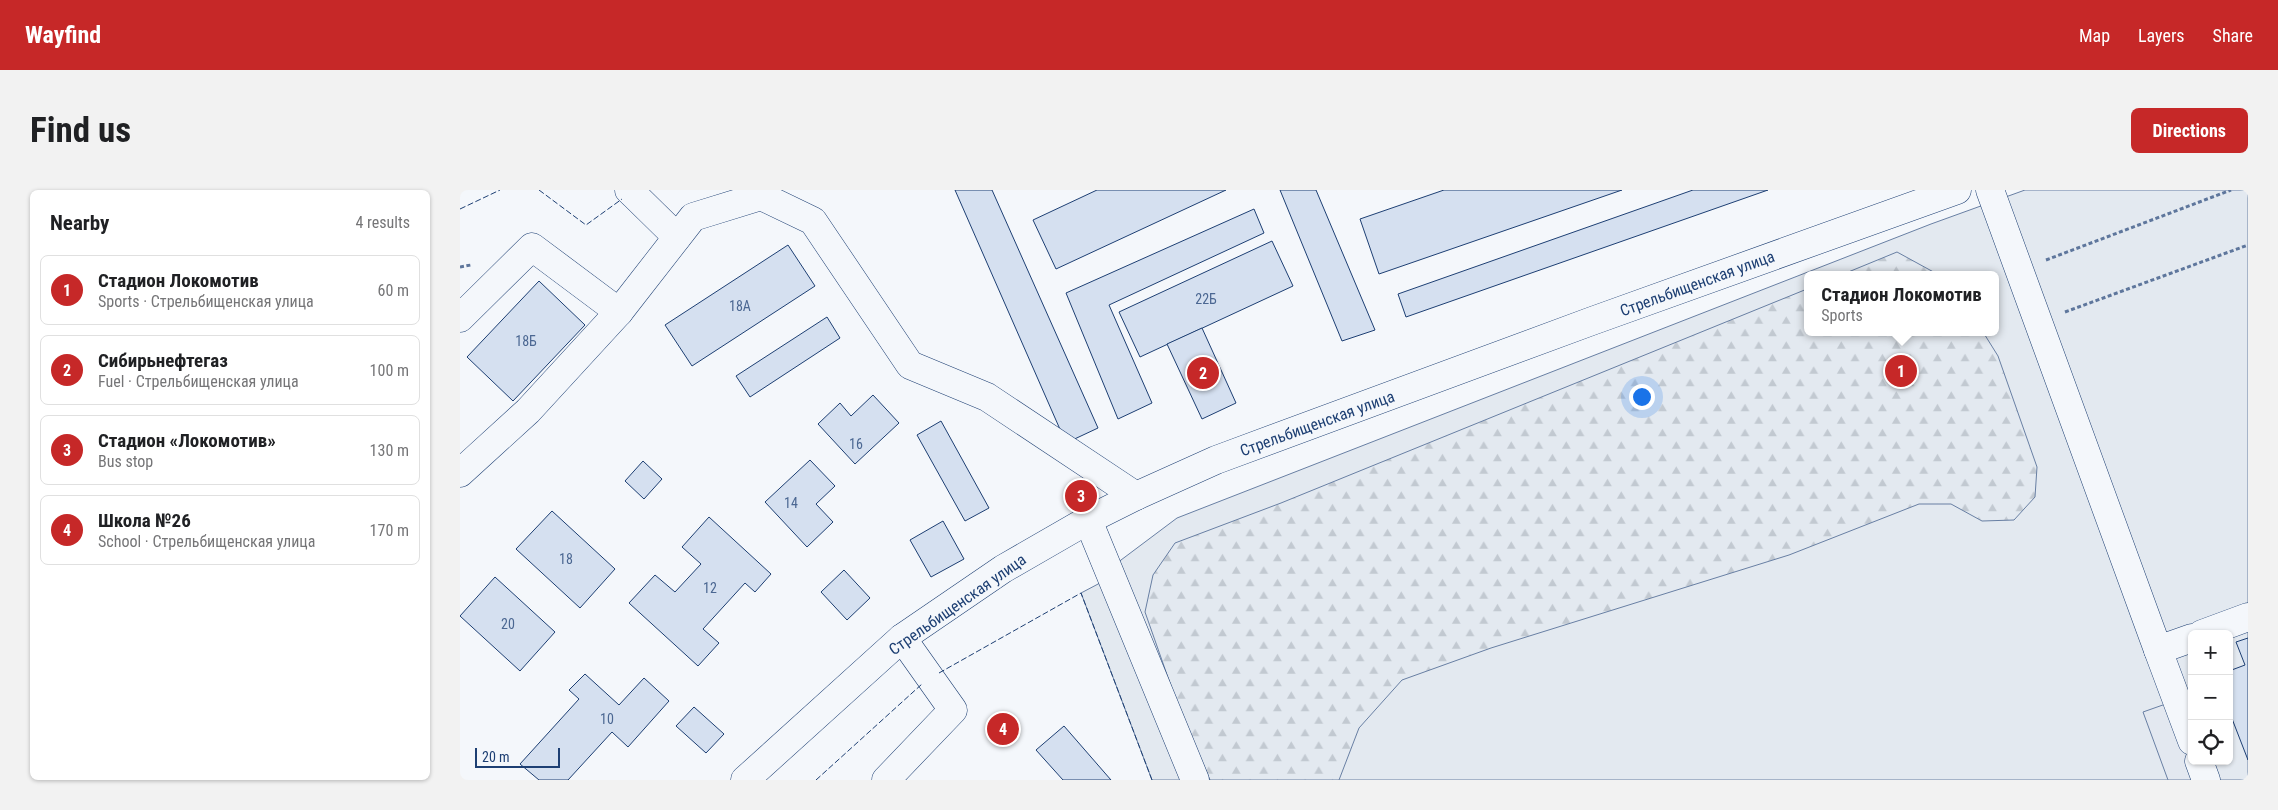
<!DOCTYPE html>
<meta charset="utf-8">
<style>
body{margin:0;font-family:"Roboto Condensed",sans-serif;background:#f2f2f2;color:#202124}
.controls{position:absolute;right:15px;bottom:15px;display:grid;overflow:hidden;border-radius:8px;box-shadow:0 1px 4px #0004}
.controls button{width:45px;height:45px;display:grid;place-items:center;padding:0;border:0;border-bottom:1px solid #e0e0e0;background:#fff;color:#202124;font:25px sans-serif}
.scale{position:absolute;left:15px;bottom:12px;width:85px;box-sizing:border-box;padding-left:5px;border:2px solid #1d3f73;border-top:0;font-size:14px;line-height:18px;white-space:nowrap;color:#1d3f73;-webkit-text-stroke:4px #f4f7fb;paint-order:stroke}
.you{position:absolute;left:1181px;top:206px;width:18px;height:18px;margin:-12px;border:4px solid #fff;border-radius:50%;background:#1a73e8;box-shadow:0 0 0 8px #1a73e833}
.badge{display:grid;place-items:center;width:32px;height:32px;border-radius:50%;background:#c62828;color:#fff;font-size:16px;font-weight:700}
.pin{position:absolute;translate:-50% -50%;border:2px solid #fff;box-shadow:0 1px 5px #0006}
.popup{position:absolute;left:1344px;top:81px;width:195px;height:65px;box-sizing:border-box;display:grid;place-content:center;border-radius:8px;background:#fff;filter:drop-shadow(0 1px 4px #0005);font-size:16px;white-space:nowrap;color:#757577}
.popup b{font-size:19px;color:#202124}
.popup::after{content:'';position:absolute;left:50%;top:100%;margin-left:-10px;border:10px solid transparent;border-top-color:#fff}
.list{margin:0;padding:0;list-style:none}
h2{display:flex;justify-content:space-between;align-items:center;height:65px;margin:0;padding:0 20px;font-size:21px}
h2 small{font-size:16px;font-weight:400;color:#757577}
.list li{display:grid;grid-template-columns:32px 1fr auto;gap:15px;align-items:center;box-sizing:border-box;height:70px;margin:0 10px 10px;padding:0 10px;border:1px solid #e0e0e0;border-radius:8px}
.list b{display:block;font-size:19px;white-space:nowrap}
.list p{margin:0;font-size:16px;white-space:nowrap;color:#757577}
.list em{font-size:16px;font-style:normal;color:#757577}
.icon{flex:none;width:28px;height:28px;fill:none;stroke:currentColor;stroke-width:2;stroke-linecap:round;stroke-linejoin:round}
.map{position:relative;flex:none;width:1788px;height:590px;overflow:hidden;border-radius:8px}
header{display:flex;align-items:center;gap:30px;box-sizing:border-box;height:70px;padding:0 25px;background:#c62828;color:#fff}
header strong{font-size:24px}
nav{display:flex;gap:28px;margin-inline-start:auto;font-size:18px}
.intro{display:flex;align-items:center;justify-content:space-between;box-sizing:border-box;height:120px;padding:0 30px}
h1{margin:0;font-size:35px}
.button{padding:12px 22px;border-radius:8px;background:#c62828;color:#fff;font-size:18px;font-weight:700}
main{display:flex;gap:30px;padding:0 30px}
aside{flex:1;background:#fff;border-radius:8px;box-shadow:0 1px 4px #0004}
.map>svg:first-child{display:block}
</style>
<header>
<strong>Wayfind</strong>
<nav><a>Map</a><a>Layers</a><a>Share</a></nav>
</header>
<div class="intro"><h1>Find us</h1><a class="button">Directions</a></div>
<main>
<aside>
<h2>Nearby<small>4 results</small></h2>
<ul class="list">
<li><span class="badge">1</span><div><b>Стадион Локомотив</b><p>Sports · Стрельбищенская улица</p></div><em>60 m</em></li>
<li><span class="badge">2</span><div><b>Сибирьнефтегаз</b><p>Fuel · Стрельбищенская улица</p></div><em>100 m</em></li>
<li><span class="badge">3</span><div><b>Стадион «Локомотив»</b><p>Bus stop</p></div><em>130 m</em></li>
<li><span class="badge">4</span><div><b>Школа №26</b><p>School · Стрельбищенская улица</p></div><em>170 m</em></li>
</ul>
</aside>
<div class="map">
<svg width="1788" height="590" viewBox="0 0 1788 590">
<defs>
<pattern id="forest-firs" width="22" height="20" patternUnits="userSpaceOnUse" patternTransform="scale(1.25)"><rect width="22" height="20" fill="#e3e9f0"/><path d="M5 1l3.5 6h-7zM16 11l3.5 6h-7z" fill="#c2c9d1"/></pattern>
</defs>
<rect width="100%" height="100%" fill="#f4f7fb"/>
<path fill="#e3e9f0" stroke="#687fa3" fill-rule="evenodd" d="M1565 0H1788V590H692L621 403 640 393 657 373 717 328 1471 34ZM1347 85H1535V142H1347ZM1732 444H1769V571H1732Z"/>
<g fill="url(#forest-firs)" stroke="#687fa3">
<polygon points="1437,62 1479,85 1381,85"/>
<polygon points="1347,99 1347,142 1523,142 1538,166 1577,277 1575,307 1554,330 1522,331 1491,314 1459,314 1329,365 1031,458 942,490 899,538 879,590 750,590 718,516 685,422 693,385 715,353 821,313"/>
</g>
<polygon fill="#e3e8f0" stroke="#687fa3" points="1717,510 1746,590 1708,590 1683,522"/>
<g fill="#d5e0f0" stroke="#1d3f73">
<polygon points="495,0 532,0 638,238 606,253"/>
<polygon points="637,0 766,0 596,79 573,30"/>
<polygon points="820,0 856,0 915,140 882,151"/>
<polygon points="984,0 1162,0 919,84 900,29"/>
<polygon points="1233,0 1308,0 946,127 938,104"/>
<polygon points="794,19 804,43 649,115 692,213 658,229 606,103"/>
<polygon points="812,51 833,96 680,167 659,122"/>
<polygon points="328,55 355,96 232,176 205,135"/>
<polygon points="79,91 125,135 53,211 7,167"/>
<polygon points="367,127 380,148 290,207 276,186"/>
<polygon points="742,138 776,213 742,229 707,154"/>
<polygon points="413,205 439,233 395,274 358,234 380,213 391,226"/>
<polygon points="481,231 529,318 505,331 457,245"/>
<polygon points="350,270 375,296 356,314 373,332 347,357 305,312"/>
<polygon points="183,271 202,289 184,309 165,291"/>
<polygon points="92,321 155,379 120,418 56,359"/>
<polygon points="249,327 311,384 295,402 285,393 243,439 259,453 238,476 169,413 195,385 215,402 241,374 222,357"/>
<polygon points="483,331 504,369 471,387 450,350"/>
<polygon points="384,380 410,408 387,430 361,402"/>
<polygon points="35,387 95,442 60,481 0,426"/>
<polygon points="1788,448 1788,570 1769,521 1769,481 1785,475 1776,452"/>
<polygon points="125,484 159,515 184,488 209,511 168,557 152,542 108,590 79,590 60,574 119,509 109,500"/>
<polygon points="234,517 264,544 246,563 216,536"/>
<polygon points="604,536 651,590 603,590 576,560"/>
</g>
<g fill="none" stroke-linecap="round" stroke-linejoin="round">
<defs>
<g id="minor">
<polyline points="169,0 217,47"/>
<polyline points="1530,0 1698,460 1732,448"/>
<polyline points="0,128 72,57 159,122"/>
<polyline points="0,283 68,221 159,122 233,27 301,6 353,31 450,175 527,207 676,306"/>
<polyline points="628,330 735,590"/>
<polyline points="1742,444 1788,427"/>
<polyline points="1698,460 1732,551"/>
<polyline points="1739,571 1746,590"/>
<polyline points="426,590 493,520 442,448"/>
</g>
<polyline id="major" points="285,590 442,448 543,379 628,330 676,306 756,270 1132,131 1497,0"/>
</defs>
<use href="#minor" stroke="#1d3f73" stroke-width="29"/>
<use href="#major" stroke="#1d3f73" stroke-width="29"/>
<g stroke="#5e769c" stroke-width="3" stroke-dasharray="4 2.5" stroke-linecap="butt">
<polyline points="1586,70 1771,0"/>
<polyline points="0,77 11,75"/>
<polyline points="1605,122 1788,55"/>
</g>
<use href="#minor" stroke="#f4f7fb" stroke-width="28"/>
<use href="#major" stroke="#f4f7fb" stroke-width="28"/>
<g stroke="#1d3f73" stroke-width="1" stroke-dasharray="6 2.5" stroke-linecap="butt">
<polyline points="79,0 126,35 162,9"/>
<polyline points="0,19 40,0"/>
<polyline points="479,483 621,403 692,590"/>
<polyline points="356,590 462,494"/>
</g>
</g>
<g text-anchor="middle" stroke-width="4" stroke-linejoin="round" paint-order="stroke">
<g font-size="14" fill="#4b6792">
<text x="746" y="114">22Б</text>
<text x="280" y="121">18А</text>
<text x="66" y="156">18Б</text>
<text x="396" y="259">16</text>
<text x="331" y="318">14</text>
<text x="106" y="374">18</text>
<text x="250" y="403">12</text>
<text x="48" y="439">20</text>
<text x="147" y="534">10</text>
</g>
<g font-size="16" fill="#1d3f73" stroke="#f4f7fb">
<text transform="translate(1237 93) rotate(-20)" y="6">Стрельбищенская улица</text>
<text transform="translate(857 233) rotate(-20)" y="6">Стрельбищенская улица</text>
<text transform="translate(497 414) rotate(-35)" y="6">Стрельбищенская улица</text>
</g>
</g>
</svg>
<div class="controls">
<button>+</button>
<button>−</button>
<button><svg class="icon" aria-label="locate" viewBox="0 0 24 24"><circle cx="12" cy="12" r="6"/><path d="M12 2v4M12 18v4M2 12h4M18 12h4"/></svg></button>
</div>
<div class="scale">20 m</div>
<div class="you"></div>
<div class="pin badge" style="left:1441px;top:181px">1</div>
<div class="popup"><b>Стадион Локомотив</b>Sports</div>
<div class="pin badge" style="left:743px;top:183px">2</div>
<div class="pin badge" style="left:621px;top:306px">3</div>
<div class="pin badge" style="left:543px;top:539px">4</div>
</div>
</main>
